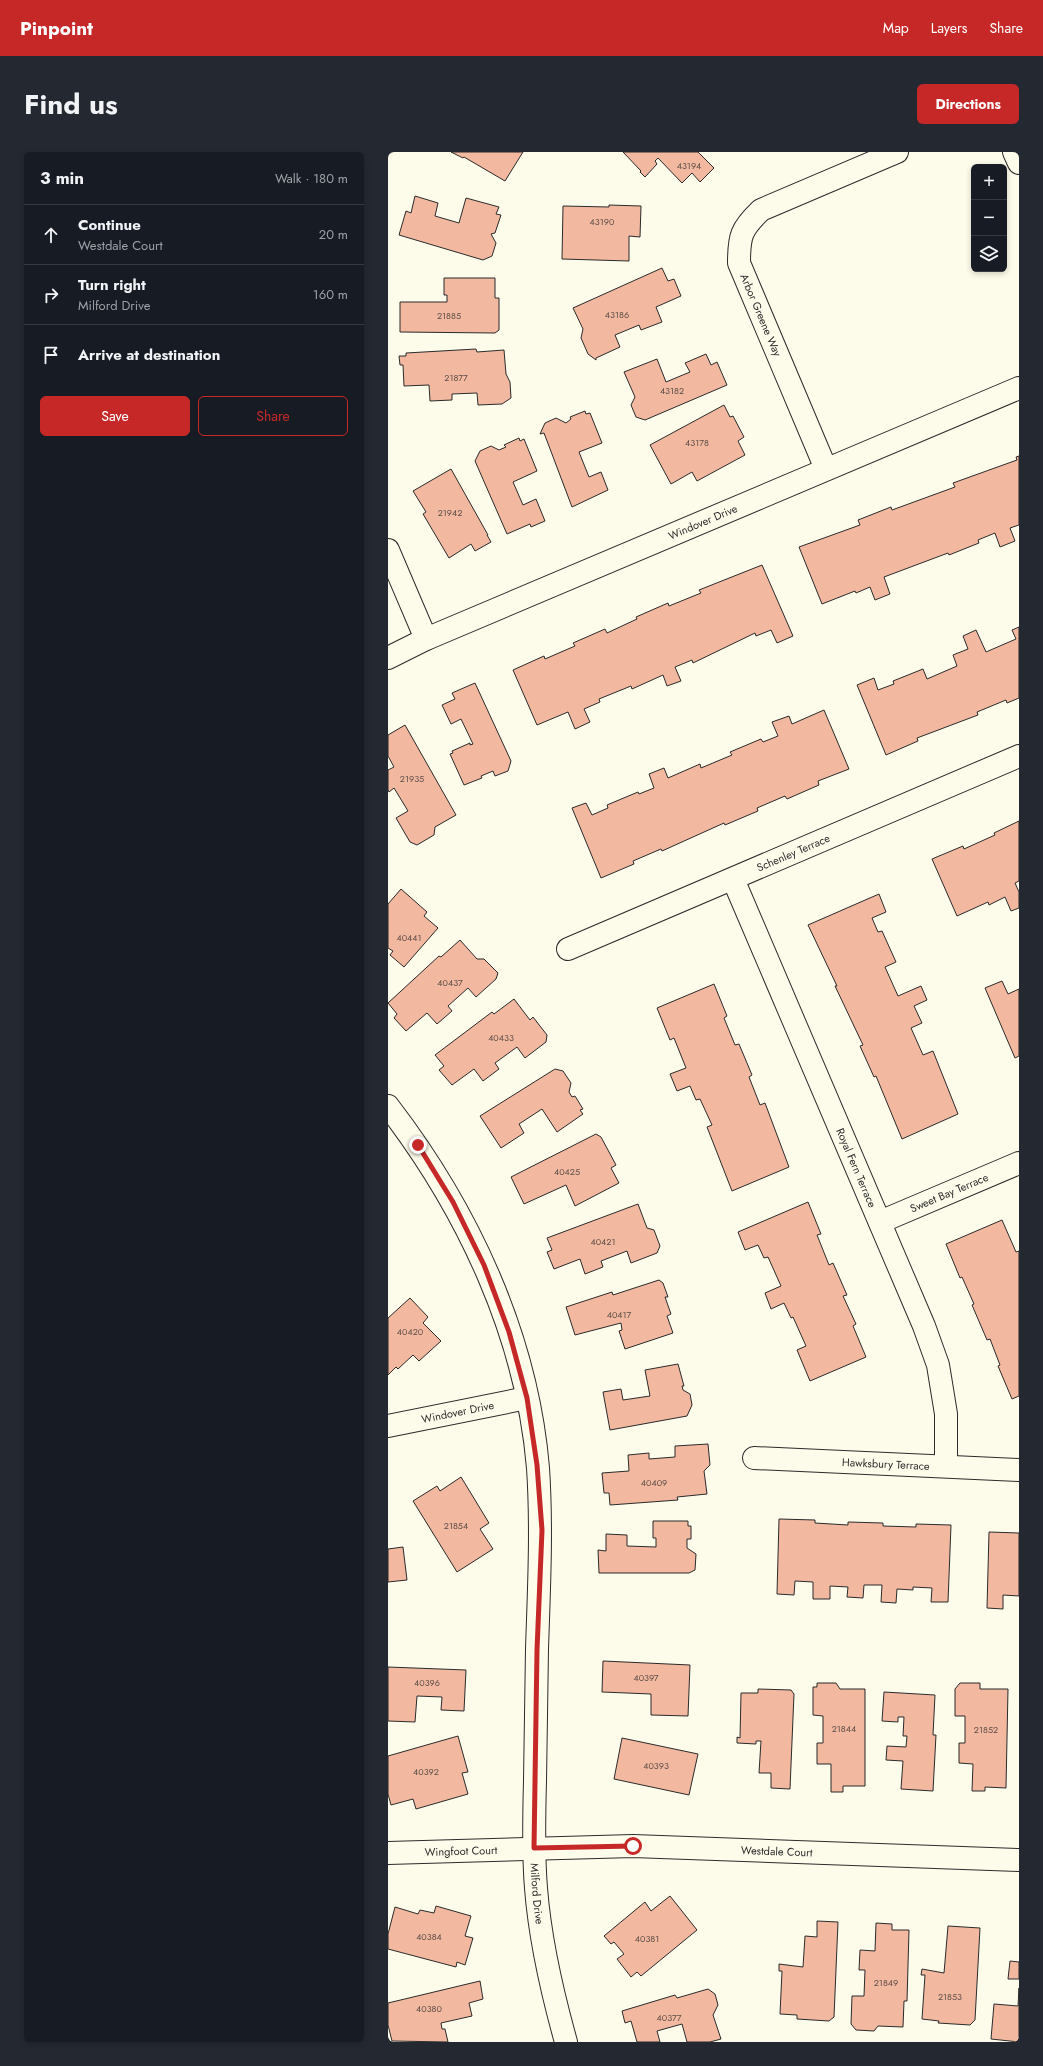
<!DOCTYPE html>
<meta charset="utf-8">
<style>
body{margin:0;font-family:Jost,sans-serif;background:#242831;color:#f1f3f6}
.controls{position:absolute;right:12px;top:12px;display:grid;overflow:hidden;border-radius:6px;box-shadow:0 2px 6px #0003}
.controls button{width:36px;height:36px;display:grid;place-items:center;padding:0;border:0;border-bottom:1px solid #363941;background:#171b24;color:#f1f3f6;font:20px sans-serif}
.stop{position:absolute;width:12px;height:12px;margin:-9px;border:3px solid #c62828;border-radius:50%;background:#fff}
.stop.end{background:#c62828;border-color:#fff;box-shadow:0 1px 4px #0008}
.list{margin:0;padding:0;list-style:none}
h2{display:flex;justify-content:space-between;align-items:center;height:52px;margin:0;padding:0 16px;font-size:17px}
h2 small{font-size:13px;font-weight:400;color:#9ea1a6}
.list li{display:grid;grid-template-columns:26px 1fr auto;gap:12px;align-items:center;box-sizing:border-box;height:60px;padding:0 16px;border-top:1px solid #363941}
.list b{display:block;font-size:15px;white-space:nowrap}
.list p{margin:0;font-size:13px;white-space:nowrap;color:#9ea1a6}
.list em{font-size:13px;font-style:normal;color:#9ea1a6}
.actions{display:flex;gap:8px;padding:12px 16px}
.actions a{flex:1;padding:9px 0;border:1px solid #c62828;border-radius:6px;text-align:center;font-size:14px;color:#c62828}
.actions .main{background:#c62828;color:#fff}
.icon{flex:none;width:22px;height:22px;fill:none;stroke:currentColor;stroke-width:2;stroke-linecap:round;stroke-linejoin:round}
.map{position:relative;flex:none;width:631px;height:1890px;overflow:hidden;border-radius:6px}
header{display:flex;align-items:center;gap:24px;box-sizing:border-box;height:56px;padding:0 20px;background:#c62828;color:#fff}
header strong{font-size:19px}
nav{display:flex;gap:22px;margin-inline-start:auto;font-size:14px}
.intro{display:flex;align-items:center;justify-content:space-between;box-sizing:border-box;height:96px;padding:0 24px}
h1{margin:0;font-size:28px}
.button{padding:10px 18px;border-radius:6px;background:#c62828;color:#fff;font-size:14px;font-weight:700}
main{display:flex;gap:24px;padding:0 24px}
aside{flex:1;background:#171b24;border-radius:6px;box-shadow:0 2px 6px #0003}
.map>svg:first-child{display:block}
</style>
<header>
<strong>Pinpoint</strong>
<nav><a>Map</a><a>Layers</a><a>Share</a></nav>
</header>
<div class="intro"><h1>Find us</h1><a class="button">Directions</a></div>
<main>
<aside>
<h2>3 min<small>Walk · 180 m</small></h2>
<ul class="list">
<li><svg class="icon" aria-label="ahead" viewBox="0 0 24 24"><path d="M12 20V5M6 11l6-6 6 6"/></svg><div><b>Continue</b><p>Westdale Court</p></div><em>20 m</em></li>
<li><svg class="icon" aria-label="right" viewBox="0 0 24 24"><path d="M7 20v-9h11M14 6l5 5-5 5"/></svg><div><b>Turn right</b><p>Milford Drive</p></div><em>160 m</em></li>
<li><svg class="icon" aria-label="arrive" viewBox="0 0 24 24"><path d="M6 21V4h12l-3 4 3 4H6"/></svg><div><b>Arrive at destination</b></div></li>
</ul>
<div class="actions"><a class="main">Save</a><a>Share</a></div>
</aside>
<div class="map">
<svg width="631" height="1890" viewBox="0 0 631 1890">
<rect width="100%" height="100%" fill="#fdfbea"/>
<g fill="#f2b8a0" stroke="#2b2b2b">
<polygon points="63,0 135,0 117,29 76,5 75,6"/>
<polygon points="235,0 310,0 326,16 312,30 304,21 294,31 270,6 267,9 269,12 257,25 252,20 253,19"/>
<polygon points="27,44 50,51 47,64 71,71 78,46 111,55 108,62 113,63 107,81 103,82 108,91 104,104 95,108 11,83 18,59 23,61"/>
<polygon points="221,53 253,54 252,85 241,84 241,109 174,107 175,54 221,55"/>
<polygon points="274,116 280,129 286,127 293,144 268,155 274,170 253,178 251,173 227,183 232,195 208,206 208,208 200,202 193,186 195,177 185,156"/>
<polygon points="56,126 107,126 107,146 111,146 111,178 107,181 12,180 12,150 59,150 59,143 56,143"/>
<polygon points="88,197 89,200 116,198 118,222 122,230 123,246 114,252 90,253 89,241 64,242 64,248 42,249 41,233 16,234 15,213 12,213 11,204 18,204 18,201"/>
<polygon points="318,202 323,213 329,210 339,233 257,268 248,265 243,253 247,245 236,220 269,207 278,230 302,220 297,211"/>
<polygon points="336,253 342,265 345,264 356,285 350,289 357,303 309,329 304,320 283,332 262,293"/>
<polygon points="197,259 198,262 202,261 214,291 191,300 201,325 213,320 220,338 184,355 156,281 152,282 157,271 168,266 178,271 183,267 182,265"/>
<polygon points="131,286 132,289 136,287 149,319 125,330 135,353 148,347 157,369 143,375 142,372 119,382 87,309 92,299 103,294 111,298 118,295 116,293"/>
<polygon points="631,304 631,373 622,376 627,389 612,395 607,381 590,388 591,391 561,403 560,401 496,425 502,442 487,448 482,435 468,441 467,439 434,452 411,395 472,373 470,368 503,355 504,358 567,335 565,331 629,308 628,305"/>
<polygon points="63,317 100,383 99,383 103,390 87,399 83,392 61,406 35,362 38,360 25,339"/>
<polygon points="374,413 405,484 389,491 383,478 368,484 367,481 305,511 304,508 287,515 293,529 279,534 275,523 244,537 243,534 211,547 212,550 196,557 202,570 187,577 180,560 149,573 125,518 156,504 157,507 187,494 185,491 217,477 219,481 249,467 248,465 280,451 281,454 313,441 311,438"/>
<polygon points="631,475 631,546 619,551 618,548 589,560 590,563 529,586 530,589 498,603 469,533 486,526 490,538 506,532 505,529 535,517 539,527 569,514 565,503 580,497 575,484 588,478 598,500 628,487 624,478"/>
<polygon points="87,531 123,609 120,619 107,624 105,619 93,624 94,626 76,633 62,602 65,601 64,599 82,591 82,593 85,592 73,567 63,572 54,553 67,547 64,541"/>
<polygon points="436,558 461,617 430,629 431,633 399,647 397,644 369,656 370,659 337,673 336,671 274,699 273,697 245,709 246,712 213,726 184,656 198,651 204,663 220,656 219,653 250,640 251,642 266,636 261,622 276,616 280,626 312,612 313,616 344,603 342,600 373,587 375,590 390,584 384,570 401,564 404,572"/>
<polygon points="17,573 68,663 47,675 46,683 29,693 22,690 8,666 20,659 6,636 1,640 0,638 0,618 6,615 0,604 0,583"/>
<polygon points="631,669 631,729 627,731 631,740 631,756 623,759 617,745 601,753 600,750 569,764 544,707 575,694 576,697 607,683 606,681"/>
<polygon points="13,737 39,760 36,764 50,776 16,815 2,803 5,799 0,796 0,752"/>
<polygon points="491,742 498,760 484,766 490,780 494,779 508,810 497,815 510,844 533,834 539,848 526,854 534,871 523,876 535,903 545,899 570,962 514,987 488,924 486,925 472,894 475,893 447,834 449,834 420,773"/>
<polygon points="72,788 89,807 96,807 110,821 108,827 88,845 80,836 60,854 64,859 49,872 39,861 18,879 6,866 9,862 0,851 51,804 53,805"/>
<polygon points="614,829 620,842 631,837 631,904 627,906 597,836"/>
<polygon points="326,832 339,864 336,866 347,893 351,892 364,923 361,925 372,953 377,951 401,1015 344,1039 319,975 324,973 312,947 308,948 302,934 289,939 282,922 298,916 286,886 282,888 269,856"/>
<polygon points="126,847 142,868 145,865 159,883 158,890 137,906 129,895 107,911 111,917 95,929 86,917 64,933 51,918 56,914 47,903 104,860 106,862"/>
<polygon points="167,917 175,919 183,931 181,940 184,945 187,944 195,957 192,958 195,962 169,980 154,957 131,972 136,981 113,996 92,964"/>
<polygon points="208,982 213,985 228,1013 223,1016 231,1031 187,1054 178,1033 136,1052 123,1025"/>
<polygon points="420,1050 433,1082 429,1083 441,1113 445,1111 459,1143 455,1144 468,1172 465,1174 478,1205 422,1229 409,1198 418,1194 405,1165 403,1166 396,1151 383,1157 377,1141 393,1134 380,1105 376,1106 370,1093 357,1098 350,1080"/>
<polygon points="250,1052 259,1076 266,1078 272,1094 269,1101 243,1111 239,1099 213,1109 215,1115 197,1122 192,1107 166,1117 159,1100 164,1098 159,1086"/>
<polygon points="614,1068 628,1100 631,1099 631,1244 624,1247 610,1214 612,1213 602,1187 599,1188 584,1153 586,1152 574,1125 572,1126 558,1092"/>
<polygon points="271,1128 275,1131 280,1145 277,1145 283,1162 279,1164 285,1181 237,1197 231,1179 234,1178 233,1171 187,1183 178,1155 224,1140 225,1143"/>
<polygon points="22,1146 40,1165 35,1171 53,1189 31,1209 25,1203 10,1217 8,1215 0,1223 0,1166"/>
<polygon points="290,1212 296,1234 294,1234 295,1238 302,1242 304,1253 299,1264 222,1278 215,1240 233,1237 235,1248 262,1244 257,1218"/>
<polygon points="320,1292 322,1313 316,1319 319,1342 289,1345 290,1348 222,1353 221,1341 216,1341 214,1321 241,1319 240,1303 261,1301 261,1307 287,1305 287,1294"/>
<polygon points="73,1325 101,1371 92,1377 105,1397 69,1420 25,1349 49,1334 52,1339"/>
<polygon points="391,1367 427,1368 427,1371 460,1373 460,1370 495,1371 495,1374 528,1375 528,1372 563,1373 560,1450 543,1450 544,1436 525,1435 525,1438 509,1437 508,1451 493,1450 494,1433 476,1433 475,1446 459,1445 460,1435 442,1434 442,1447 425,1447 425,1430 407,1429 406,1443 389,1442"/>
<polygon points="265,1369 300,1369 300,1374 303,1374 303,1387 299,1387 299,1396 308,1402 307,1418 301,1421 211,1421 210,1398 218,1399 218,1382 239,1383 239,1394 268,1395 268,1386 265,1386"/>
<polygon points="601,1380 631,1381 631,1444 615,1443 615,1457 599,1456"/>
<polygon points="15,1395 19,1428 0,1430 0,1397"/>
<polygon points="215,1509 302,1513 300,1564 263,1563 263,1542 214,1540"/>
<polygon points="0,1515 78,1518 76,1559 53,1558 54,1545 29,1544 27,1570 0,1569"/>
<polygon points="429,1531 448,1531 452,1537 477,1537 477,1634 455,1634 455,1640 443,1640 443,1612 429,1612 429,1591 435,1591 435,1564 425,1563 425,1535 429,1535"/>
<polygon points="572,1531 592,1531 592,1537 620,1537 618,1636 597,1635 597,1639 584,1639 585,1612 571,1611 571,1591 577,1591 577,1564 567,1564 567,1537"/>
<polygon points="370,1537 403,1538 406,1542 402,1637 383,1636 383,1621 371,1621 373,1589 368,1589 368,1592 349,1591 349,1585 352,1586 353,1541 370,1541"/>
<polygon points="496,1540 547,1543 545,1583 548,1583 545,1639 513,1637 515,1609 498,1608 499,1594 518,1595 519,1584 515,1584 516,1565 510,1565 510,1570 494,1569"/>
<polygon points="70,1584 80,1620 74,1621 80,1642 28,1657 25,1647 3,1653 0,1642 0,1604"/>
<polygon points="234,1586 310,1602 301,1643 226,1627"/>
<polygon points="282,1744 309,1778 253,1824 249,1820 243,1825 229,1807 236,1802 226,1790 223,1792 216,1784 257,1750 263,1759"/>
<polygon points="48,1754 83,1764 77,1784 85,1786 77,1813 69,1810 68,1815 0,1797 0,1782 7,1755 30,1762 32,1758 46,1761"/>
<polygon points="429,1769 450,1770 446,1865 441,1869 409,1867 409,1863 392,1862 394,1819 391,1819 391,1812 415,1815 417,1784 429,1785"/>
<polygon points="488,1771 504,1772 504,1778 521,1778 519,1849 516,1849 515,1875 490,1874 486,1879 468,1878 463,1872 464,1844 476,1844 477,1818 471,1818 472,1798 487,1799"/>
<polygon points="560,1774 592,1776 587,1868 582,1873 550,1871 551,1869 534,1867 537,1823 533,1823 534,1817 556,1821"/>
<polygon points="622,1809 631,1810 631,1827 620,1827"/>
<polygon points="92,1829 95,1847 81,1851 84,1864 53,1871 54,1877 57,1877 60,1890 4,1889 0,1873 0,1851"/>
<polygon points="631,1836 631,1890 603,1887 606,1852 630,1854"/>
<polygon points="320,1837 327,1842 330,1853 325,1863 333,1887 322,1890 299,1890 294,1872 269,1879 272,1890 249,1890 243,1869 237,1871 234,1859 287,1843 289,1846"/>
</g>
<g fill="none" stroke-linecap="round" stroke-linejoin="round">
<defs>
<g id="street">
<polyline points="626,0 631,11"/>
<path d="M438 317 351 111C351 84 353 77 373 58L509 0"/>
<polyline points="0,398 38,487"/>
<path id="s1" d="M0 506 38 487 631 236"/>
<path id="s2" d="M345 727 536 1174 550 1213 558 1262V1314"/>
<path id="s3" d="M180 797 631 604"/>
<path id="s4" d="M0 954C80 1058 139 1184 150 1316 154 1376 151 1436 149 1497 148 1541 148 1585 147 1629 146 1665 145 1701 148 1736 152 1788 164 1840 178 1890"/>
<path id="s5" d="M492 1070 631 1011"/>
<path id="s6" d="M0 1274 139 1246"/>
<path id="s7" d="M366 1306 631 1318"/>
<path id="s8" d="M0 1701 245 1694 631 1708"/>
</g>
</defs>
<use href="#street" stroke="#2b2b2b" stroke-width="24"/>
<use href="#street" stroke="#fdfbea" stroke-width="22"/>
</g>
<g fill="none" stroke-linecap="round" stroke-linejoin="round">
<polyline stroke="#c62828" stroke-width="5" points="30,993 65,1050 96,1113 121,1180 139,1246 149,1313 154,1378 149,1498 146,1696 245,1694"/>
</g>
<g text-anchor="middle" stroke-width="3" stroke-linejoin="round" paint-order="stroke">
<g font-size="9" fill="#5d4e48">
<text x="301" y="17">43194</text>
<text x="214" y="73">43190</text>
<text x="229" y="166">43186</text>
<text x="61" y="167">21885</text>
<text x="68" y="229">21877</text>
<text x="284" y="242">43182</text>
<text x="309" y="294">43178</text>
<text x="62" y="364">21942</text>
<text x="24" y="630">21935</text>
<text x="21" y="789">40441</text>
<text x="62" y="834">40437</text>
<text x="113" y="889">40433</text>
<text x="179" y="1023">40425</text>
<text x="215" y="1093">40421</text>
<text x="231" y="1166">40417</text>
<text x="22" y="1183">40420</text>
<text x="266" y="1334">40409</text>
<text x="68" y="1377">21854</text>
<text x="258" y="1529">40397</text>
<text x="39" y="1534">40396</text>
<text x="456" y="1580">21844</text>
<text x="598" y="1581">21852</text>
<text x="268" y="1617">40393</text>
<text x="38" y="1623">40392</text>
<text x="41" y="1788">40384</text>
<text x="259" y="1790">40381</text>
<text x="498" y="1834">21849</text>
<text x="562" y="1848">21853</text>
<text x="41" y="1860">40380</text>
<text x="281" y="1869">40377</text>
</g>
<g font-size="11" fill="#2b2b2b" stroke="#fdfbea">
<text transform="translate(373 163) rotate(67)" y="4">Arbor Greene Way</text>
<text dy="4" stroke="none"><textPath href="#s1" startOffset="343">Windover Drive</textPath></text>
<text dy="4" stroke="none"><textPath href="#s3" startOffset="245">Schenley Terrace</textPath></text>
<text dy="4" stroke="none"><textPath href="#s2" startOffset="314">Royal Fern Terrace</textPath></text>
<text dy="4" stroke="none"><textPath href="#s5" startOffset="75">Sweet Bay Terrace</textPath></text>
<text dy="4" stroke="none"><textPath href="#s6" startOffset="71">Windover Drive</textPath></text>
<text dy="4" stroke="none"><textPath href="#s7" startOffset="132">Hawksbury Terrace</textPath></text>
<text dy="4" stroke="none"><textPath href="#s8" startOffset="73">Wingfoot Court</textPath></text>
<text dy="4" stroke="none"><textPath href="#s8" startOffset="389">Westdale Court</textPath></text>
<text dy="4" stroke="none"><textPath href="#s4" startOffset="823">Milford Drive</textPath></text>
</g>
</g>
</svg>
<div class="controls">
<button>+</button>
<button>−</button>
<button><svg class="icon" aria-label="layers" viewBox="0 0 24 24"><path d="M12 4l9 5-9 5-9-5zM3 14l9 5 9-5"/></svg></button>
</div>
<div class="stop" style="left:245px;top:1694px"></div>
<div class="stop end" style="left:30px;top:993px"></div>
</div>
</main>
